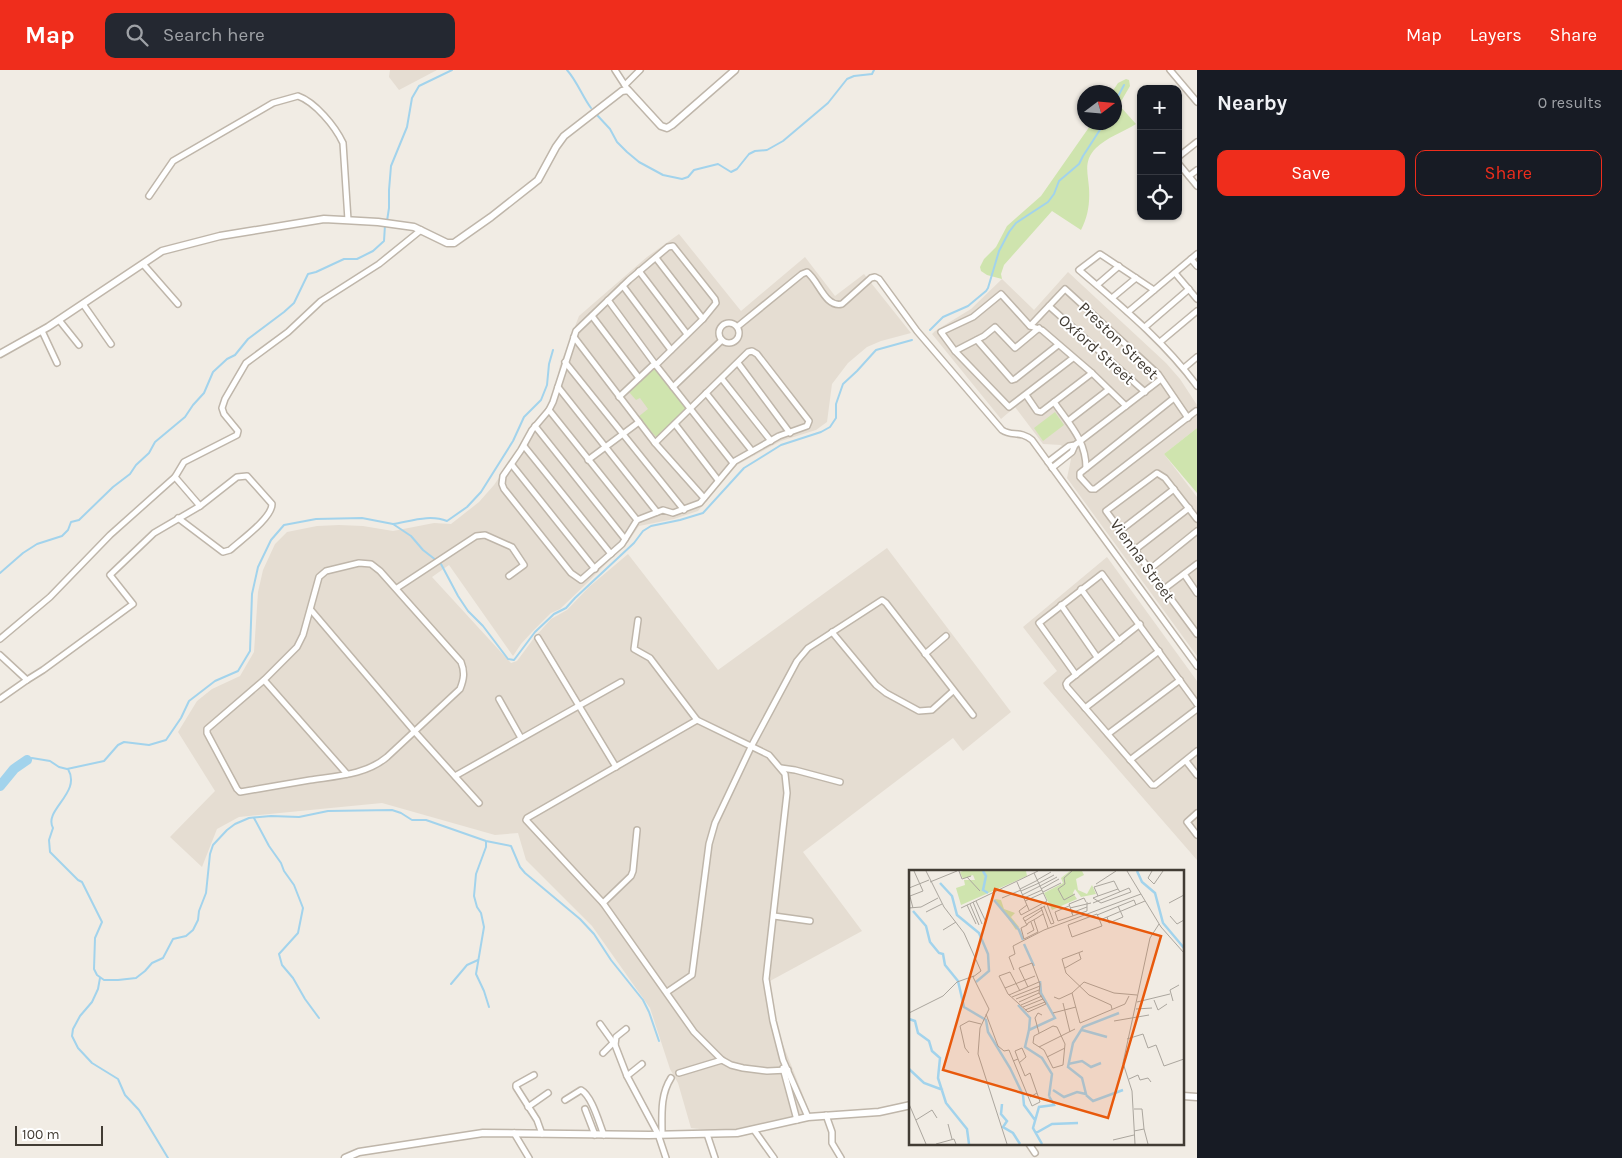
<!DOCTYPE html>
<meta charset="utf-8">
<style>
body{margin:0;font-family:Karla,sans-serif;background:#242831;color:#f1f3f6}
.controls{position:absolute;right:15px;top:15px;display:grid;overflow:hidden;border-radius:10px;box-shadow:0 1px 4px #0004}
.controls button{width:45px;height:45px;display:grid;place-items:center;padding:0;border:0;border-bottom:1px solid #363941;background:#171b24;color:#f1f3f6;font:25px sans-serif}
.compass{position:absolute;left:1077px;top:15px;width:45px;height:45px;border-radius:50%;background:#171b24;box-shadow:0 1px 4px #0004;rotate:74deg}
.scale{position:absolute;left:15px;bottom:12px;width:88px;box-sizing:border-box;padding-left:5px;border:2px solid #423c34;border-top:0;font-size:14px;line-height:18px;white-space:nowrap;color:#423c34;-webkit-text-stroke:4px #fff;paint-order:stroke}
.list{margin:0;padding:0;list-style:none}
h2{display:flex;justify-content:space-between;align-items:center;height:65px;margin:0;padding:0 20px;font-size:21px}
h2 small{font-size:16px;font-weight:400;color:#9ea1a6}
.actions{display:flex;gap:10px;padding:15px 20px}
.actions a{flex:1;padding:11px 0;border:1px solid #ef2d1c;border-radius:10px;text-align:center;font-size:18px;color:#ef2d1c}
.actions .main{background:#ef2d1c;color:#fff}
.icon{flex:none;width:28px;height:28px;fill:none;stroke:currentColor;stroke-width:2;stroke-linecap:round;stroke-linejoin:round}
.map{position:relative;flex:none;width:1197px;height:1088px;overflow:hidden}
header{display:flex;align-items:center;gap:30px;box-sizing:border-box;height:70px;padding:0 25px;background:#ef2d1c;color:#fff}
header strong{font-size:24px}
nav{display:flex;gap:28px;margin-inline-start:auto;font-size:18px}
.search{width:350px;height:45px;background:#242831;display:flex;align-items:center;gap:12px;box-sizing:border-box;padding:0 18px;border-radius:10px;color:#9ea1a6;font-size:19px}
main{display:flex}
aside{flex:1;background:#171b24}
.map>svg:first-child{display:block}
</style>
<header>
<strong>Map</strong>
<div class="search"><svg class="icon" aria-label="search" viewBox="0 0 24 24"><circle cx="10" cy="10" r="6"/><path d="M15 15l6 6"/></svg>Search here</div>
<nav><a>Map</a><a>Layers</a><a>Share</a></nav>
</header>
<main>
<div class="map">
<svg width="1197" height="1088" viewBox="0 0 1197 1088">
<rect width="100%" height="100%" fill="#f1ece4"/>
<g fill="#e5ddd2">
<polygon points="390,0 437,0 399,20 389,7"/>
<polygon points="679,164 741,241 805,187 835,226 864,204 911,263 881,271 867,277 848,293 832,314 827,352 816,360 781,371 737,395 698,441 674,449 639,456 628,472 586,514 560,539 551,543 532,562 521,574 513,586 449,495 432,507 511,593 517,591 534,568 551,549 567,540 589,517 628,484 718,600 887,478 1011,642 963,681 953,668 803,782 862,861 770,911 773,937 780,967 811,1045 734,1063 691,1058 678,1013 670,999 650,938 592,856 526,790 518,763 495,765 382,733 239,747 217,759 202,797 170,767 215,721 178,662 197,631 212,619 240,606 254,582 258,522 263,500 275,474 287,462 317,456 339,455 363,456 393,461 434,453 451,454 479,432 494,415 524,371 534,352 549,334 554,326 560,295 579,246 647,187"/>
<polygon points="1068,202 1166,293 1180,309 1197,335 1197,358 1164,384 1197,427 1197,586 1067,408 1071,389 1061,375 1043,374 1015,337 1001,349 932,264 935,261 971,239 1002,209 1034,240"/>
<polygon points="1107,487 1197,611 1197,790 1043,613 1057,601 1023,557"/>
</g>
<g fill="#cfe4ae">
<path d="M1126 9 1129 10 1130 16 1119 35 1136 54C1123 62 1106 68 1096 78 1083 91 1088 103 1089 118 1090 133 1088 147 1081 160L1052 141 1004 195 1001 204 1002 209 987 205 981 201 980 197 984 189 996 177 1007 156 1041 126 1092 53 1114 52V22H1112L1118 13Z"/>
<polygon points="655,298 687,338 657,368 638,347 648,339 640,328 636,330 629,322"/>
<polygon points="1055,342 1064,355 1043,371 1034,358"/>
<polygon points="1197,358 1197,423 1164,384"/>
</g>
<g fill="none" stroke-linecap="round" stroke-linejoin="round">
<g stroke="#a2d3ec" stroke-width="2">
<path d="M567 0C577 11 582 26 591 38"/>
<polyline points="1114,34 1124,15"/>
<polyline points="597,45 610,59 617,72 627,82 639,92 663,105 682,109 688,107 694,100 718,94 731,102 737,99 749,84 755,81 767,80 783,71 828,33 847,9 854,6 872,4 874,0"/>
<polyline points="387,151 389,138 389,120 391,96 407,57 412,28 419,16 452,0"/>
<polyline points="930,260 943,247 968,236 986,221 988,218 999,181 1009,162 1016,153 1048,132 1054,124 1059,111 1079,94 1083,86 1105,52"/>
<path d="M393 454C411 451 430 444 447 451L467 437 481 422 513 371 524 347 541 330 547 315 549 294 553 280"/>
<polyline points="0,503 23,483 37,474 62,466 68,460 71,452 79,450 113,417 130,404 136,395 149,383 155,372 185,347 193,335 204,323 213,302 227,289 235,285 248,269 284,242 294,233 308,204 316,202 344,189 357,189 373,181 384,171 385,155"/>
<polyline points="27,690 32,688 50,691 59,697 67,699 104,691 118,675 124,672 149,675 166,670 181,648 189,631 215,611 238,601 250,581 252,524 258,497 271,470 284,455 316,449 362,448 393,454 411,466 423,480 441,494 458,526 468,541 483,556 508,589 514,590 535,562 554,544 566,538 575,528 634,473 643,461 651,456 680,450 703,443 744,398 781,375 821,362 830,357 836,348 836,334 843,314 857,301 876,280 912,270"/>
<path d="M68 699C82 723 43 740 53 758L49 770 50 782 78 810 82 812 102 852 95 868 94 899 97 905 104 910H118L136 908 145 901 152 893 163 888 173 869 186 866 193 860 198 850 199 841 206 823 210 784 213 775 227 760 235 754 249 748 271 746 299 747 328 741 392 740 401 743 412 750H426L486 771 511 776 520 797 525 803 580 849 594 864 611 890 643 930 649 942 659 971"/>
<polyline points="254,748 269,776 281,793 284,801 294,815 303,838 298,863 279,884 282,895 293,908 305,929 319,948"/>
<polyline points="486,772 486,777 476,804 474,826 477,837 481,843 484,857 476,904 484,921 489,937"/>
<polyline points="100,908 98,919 92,932 80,946 73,959 72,966 78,978 92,993 118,1009 125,1025 139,1040 168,1088"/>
<polyline points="451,914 467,895 478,890"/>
</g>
<polyline stroke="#a2d3ec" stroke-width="10" points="0,716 14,699 27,690"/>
<defs>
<g id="minor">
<polyline points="615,0 628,20"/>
<polyline points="1170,0 1197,32"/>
<polyline points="625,15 640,0"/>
<polyline points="1178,87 1197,72"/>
<polyline points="1178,93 1197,116"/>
<polyline points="1189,106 1197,100"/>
<path d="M149 126 173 91 273 33 298 26C315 32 335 56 343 73L348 150"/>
<polyline points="656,188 703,249"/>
<polyline points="1191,189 1197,196"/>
<polyline points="143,194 178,234"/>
<polyline points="639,201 687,264"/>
<polyline points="1175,203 1197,229"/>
<polyline points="1097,215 1119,196"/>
<polyline points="623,216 671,280"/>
<path d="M1154 220 1100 184 1079 200C1121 236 1164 271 1197 316"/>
<polyline points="1112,228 1136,208"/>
<polyline points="608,230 655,294 733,393"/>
<polyline points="83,234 111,274"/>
<polyline points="1049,236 1145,322"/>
<polyline points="1128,242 1197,184"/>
<polyline points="592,246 639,308"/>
<polyline points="59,250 79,275"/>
<circle cx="729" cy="263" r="10"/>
<polyline points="1030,256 1065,219 1158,304 1188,348"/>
<path d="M737 257 802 204 807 202C819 211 825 238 842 234L871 208 875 207 879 209 917 261 1002 360C1012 367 1020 360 1032 370L1197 596"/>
<polyline points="1145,257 1189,219"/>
<polyline points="42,261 57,293"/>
<polyline points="574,267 655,373 704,428"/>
<polyline points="977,270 1012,310 1015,309 1058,275"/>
<polyline points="1160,272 1197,241"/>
<polyline points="955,281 984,266 995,257 1015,278 1039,258"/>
<polyline points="1073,288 1009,337 955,281 941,262 973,247 1001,224 1030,256 1042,260 1092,303 1126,336"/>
<polyline points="565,292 684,440"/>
<polyline points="738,293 790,363"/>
<polyline points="1184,298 1197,287"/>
<polyline points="722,309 771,371"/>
<polyline points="558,317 657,442"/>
<polyline points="673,317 722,270"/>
<polyline points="706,323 752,381"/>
<polyline points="1026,325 1037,341 1041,342 1092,303"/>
<polyline points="619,327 652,296 658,293 703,249 716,233 715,229 673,176 668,177 629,210 576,261 553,332 549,340 532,360 521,380 503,406 502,414 504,419 571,503 581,510 622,474 637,450 663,440 673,443 700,433 735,391 779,366 807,356 809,351 757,284 752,281 748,282 655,373"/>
<polyline points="1174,328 1080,403 1080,407 1091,419 1095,419 1196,341"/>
<path d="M1054 332C1069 354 1086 370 1086 398"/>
<polyline points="549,340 637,450"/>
<polyline points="1068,351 1108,320"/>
<polyline points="675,354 718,410"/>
<polyline points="535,356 625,469"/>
<polyline points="524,376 611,484"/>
<polyline points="588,390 639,352"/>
<polyline points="1048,392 1069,376 1075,375 1161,309"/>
<polyline points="512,395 595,499"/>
<polyline points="1052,398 1072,382 1075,375"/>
<path d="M178 448 223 482 230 480C241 470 272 448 272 434L247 406 237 407 200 436"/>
<polyline points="1197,449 1165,408 1157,403 1106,441 1197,564"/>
<polyline points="1121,460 1174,419"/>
<polyline points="1136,479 1189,438"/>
<path d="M359 493 371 494 380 501 461 592C465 602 464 609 460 619L387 687C366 705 336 706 310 710 287 714 263 718 240 722L237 719 207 663V659L264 610 297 577 303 565 319 507 326 501Z"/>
<polyline points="1150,499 1197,461"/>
<polyline points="1184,504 1197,523"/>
<polyline points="397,518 476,466 485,465 512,477 524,495 509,506"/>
<polyline points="1081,519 1119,571"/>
<polyline points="1164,519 1197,494"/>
<polyline points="1061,535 1097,587"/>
<polyline points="311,540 415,662 479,733"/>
<polyline points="638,550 634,579 650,588 697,650 769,685 785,704 787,723 766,909 773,951 783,990 808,1047"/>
<polyline points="1140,554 1068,611 1066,614 1067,617 1152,715 1155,715 1197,681"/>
<polyline points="832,562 876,615 886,623 919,641 932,640 953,621"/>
<polyline points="538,568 616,697"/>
<polyline points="0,569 50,527 110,465 175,407 184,392 237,365 238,361 224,344 222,338 225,329 246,293 288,262 321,231 379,194 421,160"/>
<polyline points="925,584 946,566"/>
<polyline points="0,585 27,610 0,629"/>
<polyline points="1076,605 1039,553 1102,504 1197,634"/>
<polyline points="27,610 43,600 133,534 110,505 154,463 200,436 175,407"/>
<polyline points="264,610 347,704"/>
<polyline points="499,629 521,668"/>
<polyline points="1085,638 1159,581"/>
<polyline points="697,650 527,748 526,750 603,833 694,962 722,990 731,995 743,998 767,1001 788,1000"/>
<polyline points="1108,664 1180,610"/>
<polyline points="1130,690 1197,639"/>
<polyline points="1186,691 1197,705"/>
<polyline points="781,698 795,700 840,712"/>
<polyline points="455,706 621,612"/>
<polyline points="1197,743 1187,752 1197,765"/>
<polyline points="603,833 631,806 633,801 637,760"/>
<polyline points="774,846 810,851"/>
<polyline points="667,922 692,905 709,774 715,753 752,675 797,591 808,578 882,530 886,533 973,645"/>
<polyline points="600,954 615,975 627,1006 658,1064 666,1088"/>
<polyline points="615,975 616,967 626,959"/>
<polyline points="603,983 613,973"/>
<polyline points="783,998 797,1050"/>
<polyline points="679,1003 722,990"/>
<polyline points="534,1005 516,1015 516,1017 537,1050 542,1064"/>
<polyline points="627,1006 642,994"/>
<path d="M565 1030 581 1020C592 1026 599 1053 604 1065"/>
<polyline points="528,1037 548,1023"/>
<polyline points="585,1039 595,1065"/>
<polyline points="826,1045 832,1062 832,1073 841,1088"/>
<polyline points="754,1060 774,1088"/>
<polyline points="514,1063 529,1088"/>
<path d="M662 1064C662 1045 660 1025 671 1008"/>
<polyline points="707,1064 715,1088"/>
<polyline points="1029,1074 1035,1083"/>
</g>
<g id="tertiary">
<polyline points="0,284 48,257 162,181 220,166 324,149 343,150 378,152 414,157 447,173 454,173 491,147 538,110 556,77 564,66 622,21 628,20 661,56 667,58 672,55 735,0"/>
<polyline points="1183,1026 1197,1027"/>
<polyline points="345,1088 359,1082 483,1063 649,1065 737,1063 808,1047 879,1042 911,1035"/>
</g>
</defs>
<use href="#minor" stroke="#bfb6aa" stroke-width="8"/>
<use href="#tertiary" stroke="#bfb6aa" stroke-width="9"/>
<use href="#minor" stroke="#fff" stroke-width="5"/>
<use href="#tertiary" stroke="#fff" stroke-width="6"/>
</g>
<g text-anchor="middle" stroke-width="4" stroke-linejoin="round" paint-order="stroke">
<g font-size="16" fill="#423c34" stroke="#fff">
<text transform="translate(1119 270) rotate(44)" y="6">Preston Street</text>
<text transform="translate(1097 279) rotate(42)" y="6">Oxford Street</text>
<text transform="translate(1143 490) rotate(54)" y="6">Vienna Street</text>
</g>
</g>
<g transform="translate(909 800)">
<rect width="275" height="275" fill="#f1ece4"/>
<path d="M54 1H117L118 6 52 35 47 18 56 15 55 10H66L64 5 54 9 51 2ZM161 1H173L175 5 167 9 169 20 178 24 183 15 187 24 172 27 166 19 164 23 168 29 143 40 135 23 154 13 152 8ZM86 29 92 30 95 39 106 43 102 47 110 57 107 60Z" fill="#cfe4ae"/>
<path fill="none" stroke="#a2d3ec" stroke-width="2.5" d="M74 1 77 6 74 20 79 23M228 1 233 12 246 23 254 53 275 78M31 13 43 26 48 45 70 63 79 84 80 101 67 112M85 30 110 60 114 70M4 41 17 56 21 72 30 83 34 84 36 95 49 111 55 137 77 150 79 162 101 198 114 225 115 235 126 250M115 74 125 96M131 111 132 123 146 148 120 160 116 177 133 188 143 204 140 226M109 135 121 148 120 160M0 149 6 151 9 163 20 171 23 181 31 188 29 208 37 233 58 259 60 274M173 160 198 167M159 194 173 191 182 197 192 193M0 199 15 213 34 220M144 220 155 227 168 222 177 224 173 208 159 197 164 173 174 157 210 143M177 225 184 231 214 220M93 234 92 244 98 251 94 257 104 263 111 274M127 263 143 254 169 253M133 274 124 258 130 237 145 235 140 226"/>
<path fill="none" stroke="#aba69e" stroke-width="1" d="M17 1 35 37 55 63 72 101 64 107 80 139 71 158 69 184 98 274M50 1 53 9 62 6M163 1 155 8 156 14 149 19 155 30 166 24M218 1 252 57 275 83M243 1 239 8 245 14 254 1M58 7 71 21M128 10 142 2M21 12 48 1M108 12 120 40M130 13 145 5M187 14 207 1M131 16 148 7M0 18 20 10M111 19 129 10M132 19 150 9M209 19 189 26 185 17 205 11 209 19 211 22M112 21 130 13M134 22 152 13M0 23 4 38M113 25 131 16M1 26 14 21 5 1M189 26 184 28 192 33 222 22M93 28 112 20M115 28 133 20M67 31 77 52M116 31 134 23M64 32 73 54M184 33 220 18 222 22M260 33 275 25M61 34 70 55M58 35 67 54M118 35 110 41 112 45 138 31 125 3M135 36 142 54 145 53 138 34M160 36 146 42 149 51 178 41V32M132 37 139 58M0 38 12 37 29 28M52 38 129 1M161 38 182 33M17 42 33 34M162 43 178 37M188 44 193 56 163 67 159 55ZM188 45 225 30 227 35M164 46 160 34 175 28 177 32M261 46 268 54 275 50M198 47 200 53 214 47 209 36M125 50 129 62 115 69 112 58 118 55 119 53 128 48 134 44M191 50 236 31M116 51 133 40M118 55 114 48 136 36M34 60 47 52M118 64 125 60 122 52M174 81 153 89 157 103 180 125 202 135 203 139M156 98 172 89 170 83M105 100 100 87 106 84 104 76 135 60 232 24M96 118 126 106M111 121 101 102 90 106 99 124 119 142 137 134 130 123 131 114 123 93 110 98 119 117M163 123 171 153 216 134 220 126M100 125 130 112M103 127 131 116M145 127 150 129 163 123 175 112 205 123 228 125M107 129 130 120M245 130 249 140 258 134M264 131 261 120 270 115M110 132 130 123M228 132 261 124M154 133 161 162M112 135 133 126M114 137 134 129M227 139 243 138M116 140 136 132M0 143 34 126 48 112 65 106M144 143 167 137M77 144 89 176 95 181 100 180 123 236 131 232 128 223 121 227M205 151 240 145M144 156 148 157 156 174 154 195 144 198 135 180 124 173 125 166ZM130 163 126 148 129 143 133 145M218 169 234 164 239 178 247 175 255 196 275 189M130 177 166 159M60 183 56 178 51 156 60 151 72 154M138 187 156 178M109 189 106 181 113 178 117 187 110 193M104 191 109 189 116 206 121 203 128 223M220 209 229 205 231 210 239 208 242 212M0 234 17 274M225 239H233L235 259M7 250 23 240 28 248M39 254 43 269M225 261 235 259 239 274M204 270 225 265M27 274 45 269 47 274M226 274 223 221 214 193 241 68 250 54"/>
<path fill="#e8590c" fill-opacity="0.15" stroke="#e8590c" stroke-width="2.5" d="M86 19 252 66 199 248 34 200Z"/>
<rect width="275" height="275" fill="none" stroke="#423c34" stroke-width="2.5"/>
</g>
</svg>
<div class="controls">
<button>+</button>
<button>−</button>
<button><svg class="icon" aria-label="locate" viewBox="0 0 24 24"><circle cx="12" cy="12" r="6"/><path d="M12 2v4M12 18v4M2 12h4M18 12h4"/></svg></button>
</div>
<svg class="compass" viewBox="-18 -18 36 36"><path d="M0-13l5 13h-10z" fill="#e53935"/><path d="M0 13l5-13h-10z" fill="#9ea1a6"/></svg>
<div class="scale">100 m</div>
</div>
<aside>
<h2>Nearby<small>0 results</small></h2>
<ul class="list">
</ul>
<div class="actions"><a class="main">Save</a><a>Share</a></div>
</aside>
</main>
